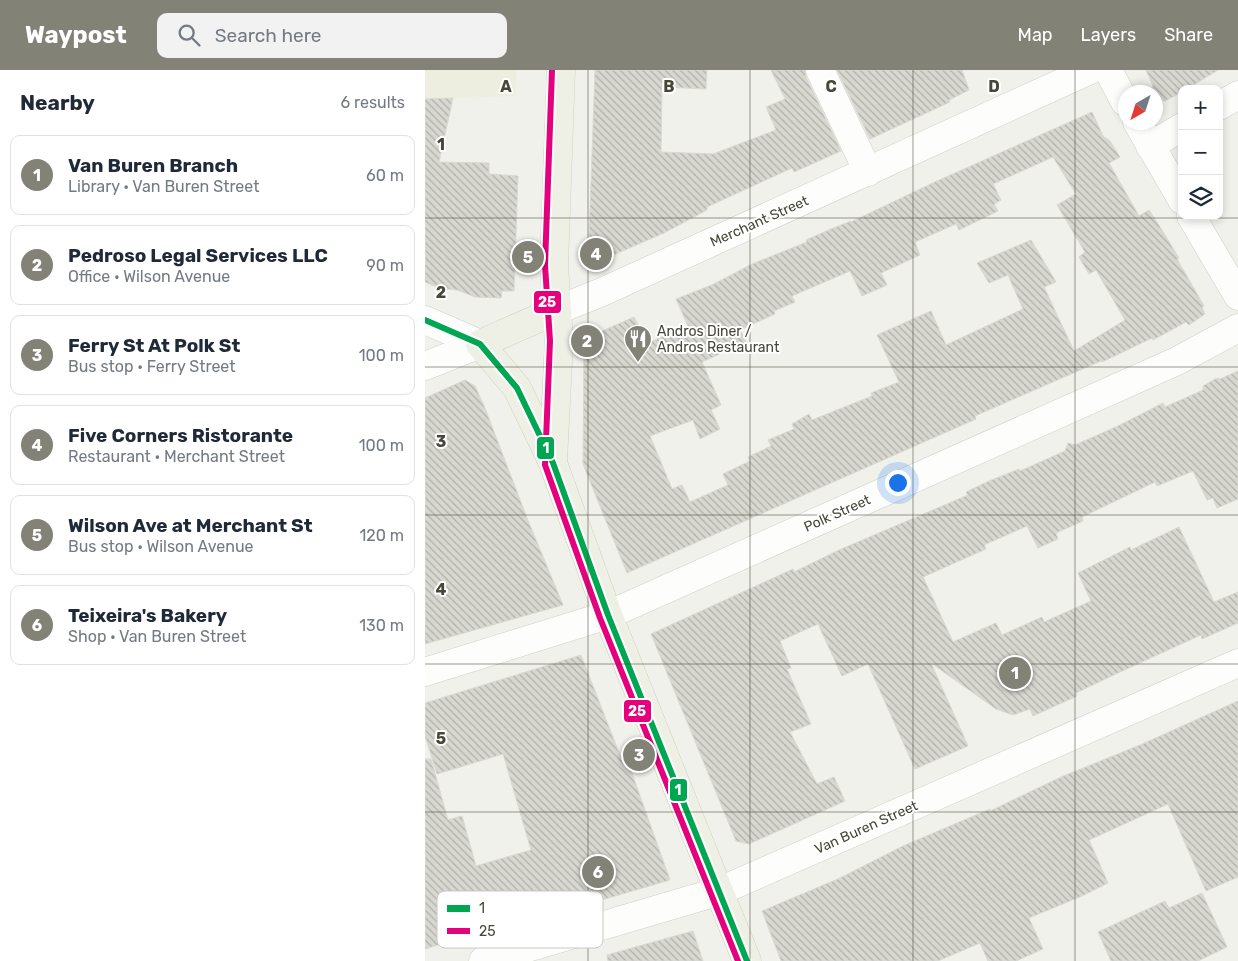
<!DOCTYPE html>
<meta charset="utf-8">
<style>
body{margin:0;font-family:Rubik,sans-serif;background:#f2f2f3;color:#1f2937}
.controls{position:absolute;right:15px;top:15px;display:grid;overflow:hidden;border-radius:10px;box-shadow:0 2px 8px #0003}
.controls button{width:45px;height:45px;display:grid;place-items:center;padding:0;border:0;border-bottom:1px solid #e0e1e3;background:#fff;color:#1f2937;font:25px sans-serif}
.compass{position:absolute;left:693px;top:15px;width:45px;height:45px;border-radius:50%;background:#fff;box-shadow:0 2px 8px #0003;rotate:219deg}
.you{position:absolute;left:472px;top:412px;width:18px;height:18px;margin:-12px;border:4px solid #fff;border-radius:50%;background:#1a73e8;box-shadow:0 0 0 8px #1a73e833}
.badge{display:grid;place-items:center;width:32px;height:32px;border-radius:50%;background:#828277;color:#fff;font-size:16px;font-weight:700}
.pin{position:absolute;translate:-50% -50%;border:2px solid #fff;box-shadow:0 1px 5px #0006}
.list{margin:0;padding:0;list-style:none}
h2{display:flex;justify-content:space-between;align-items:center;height:65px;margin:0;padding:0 20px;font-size:21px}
h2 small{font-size:16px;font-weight:400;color:#747a83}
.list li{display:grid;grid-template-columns:32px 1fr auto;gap:15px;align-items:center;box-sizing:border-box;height:80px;margin:0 10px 10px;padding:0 10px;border:1px solid #e0e1e3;border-radius:10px}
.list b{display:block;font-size:19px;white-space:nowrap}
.list p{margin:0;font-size:16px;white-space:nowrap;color:#747a83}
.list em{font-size:16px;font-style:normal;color:#747a83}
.icon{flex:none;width:28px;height:28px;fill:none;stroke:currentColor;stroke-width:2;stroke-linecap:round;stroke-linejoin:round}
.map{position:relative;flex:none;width:813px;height:891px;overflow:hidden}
header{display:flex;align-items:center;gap:30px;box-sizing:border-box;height:70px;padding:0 25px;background:#828277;color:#fff}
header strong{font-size:24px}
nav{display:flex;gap:28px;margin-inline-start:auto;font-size:18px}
.search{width:350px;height:45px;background:#f2f2f3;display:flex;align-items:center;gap:12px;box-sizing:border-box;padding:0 18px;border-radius:10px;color:#747a83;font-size:19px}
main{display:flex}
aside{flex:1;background:#fff}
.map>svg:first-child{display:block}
</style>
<header>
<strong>Waypost</strong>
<div class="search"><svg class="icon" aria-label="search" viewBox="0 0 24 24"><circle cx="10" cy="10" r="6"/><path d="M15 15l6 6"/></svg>Search here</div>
<nav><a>Map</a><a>Layers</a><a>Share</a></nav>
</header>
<main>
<aside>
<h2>Nearby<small>6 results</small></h2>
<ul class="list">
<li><span class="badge">1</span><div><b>Van Buren Branch</b><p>Library · Van Buren Street</p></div><em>60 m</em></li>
<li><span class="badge">2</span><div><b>Pedroso Legal Services LLC</b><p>Office · Wilson Avenue</p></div><em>90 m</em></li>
<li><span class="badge">3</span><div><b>Ferry St At Polk St</b><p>Bus stop · Ferry Street</p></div><em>100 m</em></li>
<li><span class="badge">4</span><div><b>Five Corners Ristorante</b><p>Restaurant · Merchant Street</p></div><em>100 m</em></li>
<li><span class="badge">5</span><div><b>Wilson Ave at Merchant St</b><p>Bus stop · Wilson Avenue</p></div><em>120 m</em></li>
<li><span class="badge">6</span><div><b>Teixeira's Bakery</b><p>Shop · Van Buren Street</p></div><em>130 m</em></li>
</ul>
</aside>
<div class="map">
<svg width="813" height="891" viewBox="0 0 813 891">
<defs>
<pattern id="building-back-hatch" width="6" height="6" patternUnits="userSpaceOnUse" patternTransform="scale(1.25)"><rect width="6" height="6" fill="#d8d8d1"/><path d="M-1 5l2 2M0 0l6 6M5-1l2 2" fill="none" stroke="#b1b1ab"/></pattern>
</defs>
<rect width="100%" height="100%" fill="#f1f1ec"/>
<polygon fill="#edeedf" points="0,0 92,0 90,26 0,29"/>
<g fill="url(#building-back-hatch)" stroke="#d9d9d2" fill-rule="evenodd">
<polygon points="170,0 282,0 281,19 237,17 236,82 288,84 351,60 341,37 360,29 346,0 380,0 381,7 416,81 369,102 367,98 282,137 282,140 239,163 163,196"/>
<polygon points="412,0 537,0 544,20 524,30 525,32 445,69"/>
<polygon points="721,0 793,0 762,19 757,19 757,22 740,31 733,28 727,18 728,16"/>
<polygon points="28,28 14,92 64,93 64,104 93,106 89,221 77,221 76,228 50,227 32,220 23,219 20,221 0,212 0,29"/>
<path d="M667 42 678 66 685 71 695 87 684 93 714 146 724 140 732 152 754 188 752 189 779 236 777 237 780 244 764 255 761 252 728 270 727 268 677 292 676 291 550 346 551 349 202 503 158 394 159 269 209 247 223 273 263 256 251 229 289 214 327 194 382 172 381 170 406 159 426 151V152L512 111ZM628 87 651 124 632 135 660 182 654 187 664 204 671 200 700 250 649 281 619 217 631 212 606 170 552 193 564 213 583 205 598 239 521 275 506 241 452 265 474 312 446 323 447 326 387 350 384 344 367 354 369 359 343 370 346 376 323 387 325 391 298 404 303 415 265 432 257 415 247 419 225 366 268 350 275 369 295 359 286 340 296 335 277 292 321 272 315 260 350 244 349 241 370 232 367 226 425 201 437 226 462 215 456 203 495 185 490 172 531 154 534 160 573 141 569 134 576 130 568 114Z"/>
<polygon points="813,301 813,429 792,438 788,428 782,430 768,401 732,416 730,412 657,447 658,451 631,463 633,469 613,478 602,456 559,475 561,479 498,507 528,572 571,553 577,565 617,547 619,552 666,531 653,503 705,477 706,480 754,457 789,532 813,522 813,553 777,569 776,565 695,602 651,623 652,626 608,646 605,639 588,645 571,639 506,593 543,676 490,699 443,594 417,606 393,554 355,571 366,598 362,599 386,654 365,662 392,714 409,707 420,731 324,774 311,771 226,564 368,499 369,502 414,480 543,425 541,422 564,411 594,399 595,401 640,381 643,373 650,375 693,356 738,333 740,337 778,320 778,316 792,308 795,309"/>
<polygon points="40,310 50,316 60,338 102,448 138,535 0,574 0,328"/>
<polygon points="156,585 198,693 203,692 245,810 43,869 44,872 23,878 19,873 0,879 0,689 6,689 23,750 37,746 51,796 106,780 78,684 12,704 0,666 0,633"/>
<polygon points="813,631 813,807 781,821 743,734 664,770 683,813 657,826 604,848 618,879 591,891 563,891 555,873 513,891 356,891 337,841 415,808 478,776 565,739 565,741 636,707 715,675"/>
<polygon points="777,823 802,877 773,891 686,891 673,862 740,831 744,838"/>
<polygon points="268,861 278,891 183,891 182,885"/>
</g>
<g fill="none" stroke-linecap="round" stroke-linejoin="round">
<defs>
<g id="minor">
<polyline points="395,0 443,102"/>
<polyline points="683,0 700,32"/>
<polyline points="794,36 813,25"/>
<polyline points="712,52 757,130"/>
<polyline points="725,76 757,57"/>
<polyline points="766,146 813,226"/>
<polyline points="130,241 177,222 665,0"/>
<polyline points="0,250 55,274"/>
<polyline points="0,296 55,274"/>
<polyline points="0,602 183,545 752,291 813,258"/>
<polyline points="58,891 295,821 813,593"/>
</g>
<g id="major">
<polyline points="130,241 55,274 92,318 128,393 183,545 322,891"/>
<polyline points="128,391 134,271 129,195 136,0"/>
</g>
</defs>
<use href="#minor" stroke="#cfcfca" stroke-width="29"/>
<use href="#major" stroke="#cfd2bc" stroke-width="29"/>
<use href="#minor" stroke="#fdfdfc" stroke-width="28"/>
<use href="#major" stroke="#eff0e5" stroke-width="28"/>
<defs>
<polyline id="bus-1" points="0,250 55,274 92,318 128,393 183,545 322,891"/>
<polyline id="bus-2" points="127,0 120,195 125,271 120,395 175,548 313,891"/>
</defs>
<use href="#bus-1" stroke="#fff" stroke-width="10"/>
<use href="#bus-2" stroke="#fff" stroke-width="10"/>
<use href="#bus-1" stroke="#00a651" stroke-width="6"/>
<use href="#bus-2" stroke="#e5007d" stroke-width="6"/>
</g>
<path fill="none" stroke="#464738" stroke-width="1" stroke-opacity="0.55" d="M163 0V891M325 0V891M488 0V891M650 0V891M0 148H813M0 297H813M0 445H813M0 594H813M0 742H813"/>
<defs>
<symbol id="restaurant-pin" viewBox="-11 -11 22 30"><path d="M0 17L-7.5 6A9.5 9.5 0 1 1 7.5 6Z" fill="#828277" stroke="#fff"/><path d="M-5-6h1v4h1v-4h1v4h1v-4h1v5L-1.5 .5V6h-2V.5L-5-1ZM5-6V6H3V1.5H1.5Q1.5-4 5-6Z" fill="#fff"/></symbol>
</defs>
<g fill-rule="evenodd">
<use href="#restaurant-pin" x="197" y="253" width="32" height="43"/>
</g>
<g text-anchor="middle" stroke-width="4" stroke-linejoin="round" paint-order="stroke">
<g font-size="14" fill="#464738" stroke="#fff">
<text transform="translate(334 151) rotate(-24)" y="5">Merchant Street</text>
<text transform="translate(412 443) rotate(-24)" y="5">Polk Street</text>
<text transform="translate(441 757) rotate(-24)" y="5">Van Buren Street</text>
</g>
<g font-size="14" fill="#464738" stroke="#fff" text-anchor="start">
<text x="232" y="266">Andros Diner /<tspan x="232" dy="16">Andros Restaurant</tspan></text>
</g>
</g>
<rect x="12" y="821" width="166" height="57" rx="8" fill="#fff" stroke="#c8c8c3" stroke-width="1"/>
<rect x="22" y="835" width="23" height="7" fill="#00a651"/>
<rect x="22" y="858" width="23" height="6" fill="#e5007d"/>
<g font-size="14" fill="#464738">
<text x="54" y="843">1</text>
<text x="54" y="866">25</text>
</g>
<g font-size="16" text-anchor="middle" font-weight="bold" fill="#464738" stroke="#fff" stroke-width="4" stroke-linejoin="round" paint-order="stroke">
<text x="81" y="22">A</text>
<text x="244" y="22">B</text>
<text x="406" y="22">C</text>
<text x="569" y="22">D</text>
<text x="16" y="80">1</text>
<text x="16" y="228">2</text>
<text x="16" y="377">3</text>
<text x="16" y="525">4</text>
<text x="16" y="674">5</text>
</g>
<g stroke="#fff" stroke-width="2">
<rect x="108" y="220" width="29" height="24" rx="5" fill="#e5007d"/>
<rect x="111" y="366" width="19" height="24" rx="5" fill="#00a651"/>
<rect x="198" y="629" width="29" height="24" rx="5" fill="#e5007d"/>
<rect x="244" y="708" width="19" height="24" rx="5" fill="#00a651"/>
</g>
<g font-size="14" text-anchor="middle" font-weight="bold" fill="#fff">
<text x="122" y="237">25</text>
<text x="121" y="383">1</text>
<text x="212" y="646">25</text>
<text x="253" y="725">1</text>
</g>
</svg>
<div class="controls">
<button>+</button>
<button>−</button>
<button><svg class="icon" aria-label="layers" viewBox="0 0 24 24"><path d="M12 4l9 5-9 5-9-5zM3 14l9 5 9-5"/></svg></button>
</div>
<svg class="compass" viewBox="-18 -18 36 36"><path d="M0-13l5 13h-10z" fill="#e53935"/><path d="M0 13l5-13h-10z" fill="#747a83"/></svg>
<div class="you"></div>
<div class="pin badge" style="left:590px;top:603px">1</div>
<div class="pin badge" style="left:162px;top:271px">2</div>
<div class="pin badge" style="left:214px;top:685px">3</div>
<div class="pin badge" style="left:171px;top:184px">4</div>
<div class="pin badge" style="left:103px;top:187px">5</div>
<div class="pin badge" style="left:173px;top:802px">6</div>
</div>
</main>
